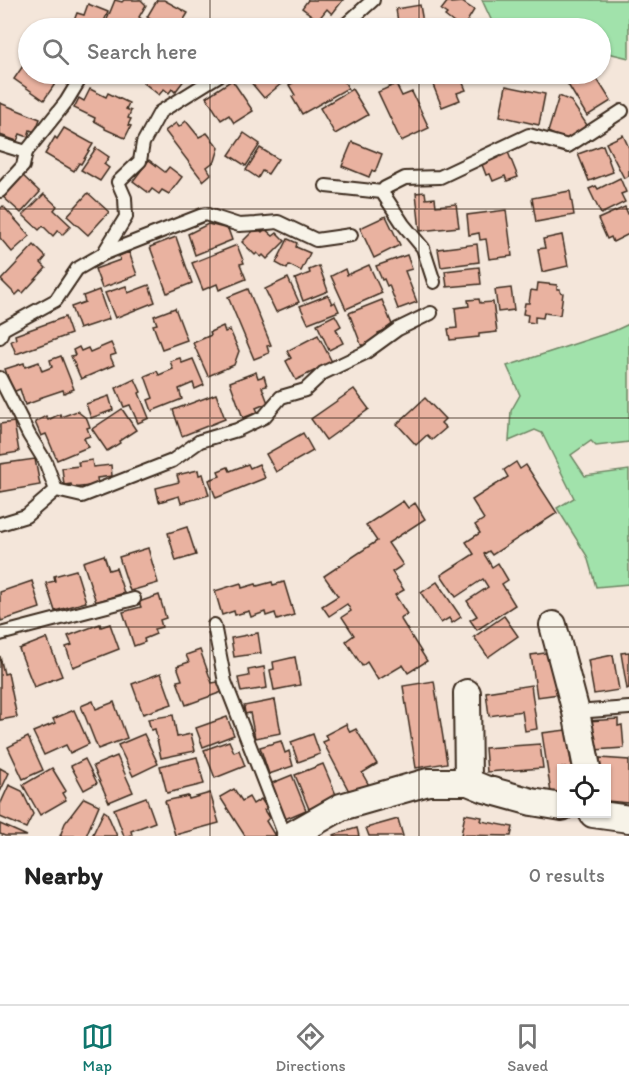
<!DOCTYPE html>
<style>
body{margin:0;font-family:Itim,sans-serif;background:#f2f2f2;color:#222}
.controls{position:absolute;right:18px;bottom:18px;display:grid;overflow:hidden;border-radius:0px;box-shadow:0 2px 4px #0004}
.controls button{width:54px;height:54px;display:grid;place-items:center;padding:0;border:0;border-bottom:2px solid #e0e0e0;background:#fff;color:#222;font:30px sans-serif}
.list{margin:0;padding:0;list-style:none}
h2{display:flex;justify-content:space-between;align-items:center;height:78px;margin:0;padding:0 24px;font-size:26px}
h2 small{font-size:20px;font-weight:400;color:#767676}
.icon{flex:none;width:33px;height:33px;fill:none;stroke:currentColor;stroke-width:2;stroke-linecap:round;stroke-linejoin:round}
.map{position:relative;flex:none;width:629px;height:836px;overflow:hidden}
.search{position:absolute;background:#fff;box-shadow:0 2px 4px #0004;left:18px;right:18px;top:18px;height:66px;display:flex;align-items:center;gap:15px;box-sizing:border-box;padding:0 21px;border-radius:33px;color:#767676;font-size:22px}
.sheet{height:168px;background:#fff}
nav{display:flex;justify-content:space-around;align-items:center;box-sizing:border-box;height:84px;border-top:2px solid #e0e0e0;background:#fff;font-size:16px;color:#767676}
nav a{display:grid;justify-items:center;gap:3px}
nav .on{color:#0f766e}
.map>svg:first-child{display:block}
</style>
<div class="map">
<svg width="629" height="836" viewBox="0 0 629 836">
<rect width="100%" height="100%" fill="#f4e6da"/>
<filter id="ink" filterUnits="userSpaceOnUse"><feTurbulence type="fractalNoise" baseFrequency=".0167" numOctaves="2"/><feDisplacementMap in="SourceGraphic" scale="12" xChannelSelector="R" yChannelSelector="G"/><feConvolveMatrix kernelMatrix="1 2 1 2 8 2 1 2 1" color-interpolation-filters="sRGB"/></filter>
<g filter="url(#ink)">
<g fill="#a1e2ab" stroke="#6e8664" stroke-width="1.5">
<polygon points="482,0 629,0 629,58 608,53 601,53 600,28 495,28"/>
<polygon points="629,324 629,442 596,446 591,441 571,455 585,476 629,470 629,584 596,587 587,556 557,508 574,498 542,433 535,430 509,441 511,411 520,395 507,366 614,331"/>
</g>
<g fill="#e9b2a0" stroke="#3b2a1e" stroke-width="1.5">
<polygon points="115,0 122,2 124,0 141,0 146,5 139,17 143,20 140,27 137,25 136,28 122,28 106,22"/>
<polygon points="157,0 164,0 188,13 179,28 149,28 153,21 147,17"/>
<polygon points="308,0 343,0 332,14 327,9 318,20 302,8"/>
<polygon points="448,1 451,3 462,2 474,10 463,28 454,28 451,26 454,23 445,16 447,14 441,10"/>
<polygon points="88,4 108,12 101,28 71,28 77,13 84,15"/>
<polygon points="420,5 424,28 399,28 396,9"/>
<polygon points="484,21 495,22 494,28 483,28"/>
<polygon points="27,60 28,60 28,74 47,74 57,81 44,100 14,79"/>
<polygon points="149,74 204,74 197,82 188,75 175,92 172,89 169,93 164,89 159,95 143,82"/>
<polygon points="244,74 256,74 258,75 259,74 293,74 264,98"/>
<polygon points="303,74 340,74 348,88 302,114 292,97 295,95 289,85 293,83 291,80"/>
<polygon points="447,74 459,74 466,90 457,93 460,100 442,107 431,80"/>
<polygon points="583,74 594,74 611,101 587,116 567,83"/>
<polygon points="232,80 253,111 234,123 229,115 221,120 206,97"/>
<polygon points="396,84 402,96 412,92 429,128 401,141 378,92"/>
<polygon points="506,86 545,94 539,125 500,116"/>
<polygon points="90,89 106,97 108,93 129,103 126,109 131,111 128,118 131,119 128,125 131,126 125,138 105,129 105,127 94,121 95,118 74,108 79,98 84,101"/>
<polygon points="352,89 368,115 335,134 320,108"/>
<polygon points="559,96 571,101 587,125 567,141 548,132"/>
<polygon points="0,103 40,119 35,132 30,130 28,137 20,134 17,141 0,135"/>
<polygon points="186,121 199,137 207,133 219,148 215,161 207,167 211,174 203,181 165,131 176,123 179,127"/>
<polygon points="64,128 93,144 81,164 79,163 74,171 45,154 55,137 57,139"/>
<polygon points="244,133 260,144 246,166 229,155"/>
<polygon points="623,135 629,148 629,176 624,178 606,143"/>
<polygon points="352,142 382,154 375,172 372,170 369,177 342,166"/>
<polygon points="603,145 613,172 589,181 578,154"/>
<polygon points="96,148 109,157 104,164 109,168 100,181 81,170"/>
<polygon points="260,148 278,159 268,174 262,171 258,178 246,170"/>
<polygon points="508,152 518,177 507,181 505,176 493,181 490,174 486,175 481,162"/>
<polygon points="149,160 165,172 169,167 182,177 169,194 162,190 159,194 152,189 149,193 133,181"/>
<polygon points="21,174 40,192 21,213 2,196"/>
<polygon points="620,178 626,192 621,194 625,202 601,214 589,189 596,186 598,189"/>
<polygon points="570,191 574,215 536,222 532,198"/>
<polygon points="425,192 426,199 435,198 436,206 456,204 459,227 420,231 416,193"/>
<polygon points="88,193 109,212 88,235 67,216"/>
<polygon points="44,194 57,206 54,210 71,226 62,235 58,230 53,236 43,226 39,230 23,215"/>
<polygon points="3,206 30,236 12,252 0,238 0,209"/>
<polygon points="625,207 629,216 629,234 613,242 611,237 607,239 598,219"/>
<polygon points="506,210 512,256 489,259 486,239 480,240 479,233 469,235 467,215"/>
<polygon points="386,216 400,245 374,258 360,228"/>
<polygon points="208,224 228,229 232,240 195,255 188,234"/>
<polygon points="257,227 262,232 265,229 273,236 277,233 285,241 267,259 263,255 261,257 257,253 255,255 242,242"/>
<polygon points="562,235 568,266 542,272 538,249 545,248 543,239"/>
<polygon points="176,237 192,283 167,293 150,247"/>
<polygon points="288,239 297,243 296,247 310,253 301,271 289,265 287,269 276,263"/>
<polygon points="477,244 479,262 441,267 438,249"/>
<polygon points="34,245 46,257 41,263 46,268 23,293 20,291 16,295 1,280"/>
<polygon points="237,245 244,263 240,264 246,279 219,290 217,284 203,290 192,263"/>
<polygon points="129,252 137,275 102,288 95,269 120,260 119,256"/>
<polygon points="407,255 412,269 405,271 417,302 398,309 389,285 387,286 384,279 382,280 376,266"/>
<polygon points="369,265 382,293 346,309 331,276 345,269 347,275"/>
<polygon points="319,266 328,291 303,301 295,279 310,273 309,270"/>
<polygon points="479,267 481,284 447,287 445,271"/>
<polygon points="288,278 299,302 276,312 265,289"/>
<polygon points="538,283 557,285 557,289 560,289 560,292 563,293 560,315 544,313 543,318 535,317 535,323 527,322 528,315 523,314 525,303 529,303 531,290 537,291"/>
<polygon points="149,285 155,302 115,318 105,293 126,286 128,293"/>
<polygon points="511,288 514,310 498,312 495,290"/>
<polygon points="248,289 271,345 267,346 269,353 254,359 228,297"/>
<polygon points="99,290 109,319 79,329 71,307 85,302 83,296"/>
<polygon points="328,295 332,304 335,302 339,311 308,323 300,306"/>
<polygon points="479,299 480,303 493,302 497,332 479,334 479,337 450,340 448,329 457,328 455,308 469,306 468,300"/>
<polygon points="382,300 393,327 378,333 380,340 362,347 349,313"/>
<polygon points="175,308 187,340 162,349 153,325 157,324 154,316"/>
<polygon points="335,315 341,326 336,329 343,343 329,350 317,324"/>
<polygon points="65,317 71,334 16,354 11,341 16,339 15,335"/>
<polygon points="223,326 225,332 230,330 239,351 234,365 208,376 193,343 211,335 210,332"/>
<polygon points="318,335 332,362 296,380 286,361 291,358 287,351"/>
<polygon points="111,343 116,354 110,356 114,365 81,379 71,356 75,355 73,350 79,347 81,351 88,348 90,352"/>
<polygon points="61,356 74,389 64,393 63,390 39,398 39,400 25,405 20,389 13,392 5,369 24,363 25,367 39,362 42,371 52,367 50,360"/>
<polygon points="180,358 182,363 193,359 204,385 195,389 193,383 179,389 182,399 152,411 148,400 153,398 145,376 157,371 159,375 173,369 170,361"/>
<polygon points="256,372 258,378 264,376 267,386 262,387 268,403 256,408 258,412 243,418 230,382"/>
<polygon points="135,379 141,392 139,393 149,418 138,423 130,405 124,407 116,388"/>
<polygon points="354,389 369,409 326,440 311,419"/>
<polygon points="216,394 225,419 182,436 173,410"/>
<polygon points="109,396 113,410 91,418 86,404"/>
<polygon points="425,398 445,419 441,423 446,428 432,440 427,435 416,445 397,424"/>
<polygon points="122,409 136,430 119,441 120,443 107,451 92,429"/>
<polygon points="77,411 87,419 90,427 87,428 90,436 84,438 88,447 57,460 46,434 41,436 35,422 46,416 48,420 60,414 61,417"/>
<polygon points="14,422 19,452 0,455 0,424"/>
<polygon points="303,433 313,451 276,472 266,454"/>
<polygon points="35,459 40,485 0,492 0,464"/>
<polygon points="92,460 93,467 111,465 112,476 97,478 98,485 72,488 71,484 64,485 62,468 79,466 78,462"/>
<polygon points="516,462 520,469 526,465 557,513 492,555 489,551 484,554 492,567 498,563 508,580 502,584 515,605 477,630 470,620 477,616 467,601 488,587 483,579 456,597 441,575 474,554 466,542 480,533 475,525 484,519 472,500 508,477 504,470"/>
<polygon points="248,464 250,468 259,464 265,478 216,498 209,480 220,476 218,471 228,467 230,471"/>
<polygon points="198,470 199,475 203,474 209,495 181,503 179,496 159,502 156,488 179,482 177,475"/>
<polygon points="403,501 408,508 415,503 425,519 388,543 403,565 392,572 404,590 395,595 407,614 400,618 427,661 408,673 403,665 378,680 367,662 362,666 346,641 354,635 342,617 351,611 347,604 329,616 322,606 338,596 324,576 377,541 366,525"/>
<polygon points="187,527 196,555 176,561 168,533"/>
<polygon points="148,548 158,583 130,591 119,557"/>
<polygon points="104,555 109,570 116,568 124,593 96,602 83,562"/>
<polygon points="76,570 86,602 55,611 46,583 55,581 54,576"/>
<polygon points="32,581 40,608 1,621 0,616 0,592"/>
<polygon points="272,582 273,585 284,582 294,615 277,620 275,613 266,616 265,612 251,617 249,611 235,615 234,611 222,615 215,591 241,583 242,588 256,584 257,586"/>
<polygon points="437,582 461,617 452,623 449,618 441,623 421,593"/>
<polygon points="159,595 166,618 160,620 162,627 154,629 156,634 144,639 145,642 134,646 123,612 141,607 139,602"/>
<polygon points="504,616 518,636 488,657 474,637"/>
<polygon points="100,624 101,627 110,624 119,649 73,667 66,647 72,645 68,636"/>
<polygon points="258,633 261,653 234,657 231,638"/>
<polygon points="47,638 62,676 34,687 19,649"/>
<polygon points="200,650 212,683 218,682 222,692 186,705 177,681 182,680 177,666 189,662 186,655"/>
<polygon points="552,652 559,694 537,697 531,655"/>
<polygon points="629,652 629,688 627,689 621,653"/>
<polygon points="613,655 619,690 594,694 588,660"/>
<polygon points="0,656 4,674 8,673 17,717 0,720"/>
<polygon points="295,657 300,685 274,690 270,670 274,669 273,662"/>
<polygon points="264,667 267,688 241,692 238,678 249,676 248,670"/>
<polygon points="161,673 172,704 143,714 132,684"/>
<polygon points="434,681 447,763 416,768 403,686"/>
<polygon points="531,685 537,729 525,731 522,711 489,716 486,692"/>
<polygon points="275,700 281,733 255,738 250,713 245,714 244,706"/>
<polygon points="93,701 96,709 114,702 127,738 98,749 81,706"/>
<polygon points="74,710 89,744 70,753 66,745 44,755 33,732 55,723 53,719"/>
<polygon points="173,715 177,737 191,734 195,751 161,758 155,729 151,730 148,719"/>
<polygon points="227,717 234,735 203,747 196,728"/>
<polygon points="618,719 618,726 622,725 624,748 594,750 588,721"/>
<polygon points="346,724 350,732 356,729 377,764 362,773 370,787 350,793 323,742 328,740 325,735"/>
<polygon points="566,730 572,768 562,768 562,791 551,793 542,733"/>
<polygon points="144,734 158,764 133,776 118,745"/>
<polygon points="313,734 320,754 298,762 291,742"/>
<polygon points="28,737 43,770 23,779 8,747"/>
<polygon points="229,741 234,752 239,750 245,766 215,778 204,750"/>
<polygon points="281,741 285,753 289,751 293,766 269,774 260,747"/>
<polygon points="540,744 543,768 487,772 485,748"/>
<polygon points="117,756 133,792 109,802 93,766"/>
<polygon points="197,757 204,784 167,793 160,766"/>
<polygon points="600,758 629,760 629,803 607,801 608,779 606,779 606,768 599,768"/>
<polygon points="85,759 97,783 84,790 71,766"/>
<polygon points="323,764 337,797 309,809 295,775"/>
<polygon points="0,768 9,773 0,792"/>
<polygon points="52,768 66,791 62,793 66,800 40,815 23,785"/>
<polygon points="292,775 306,810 285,819 270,784"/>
<polygon points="9,785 22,791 33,814 26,828 0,817 0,805"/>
<polygon points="234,789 242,801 249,797 253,804 261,799 267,808 264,810 269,818 266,821 275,836 245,836 220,797"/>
<polygon points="210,793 219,823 175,835 165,801 188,796 189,799"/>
<polygon points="146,797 155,822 131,831 132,835 124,836 114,809"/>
<polygon points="84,798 99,805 86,836 60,836 65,823"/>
<polygon points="104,811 107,813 117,836 92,836"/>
<polygon points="465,814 482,817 481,821 513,827 511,836 461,835"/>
<polygon points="398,819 403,836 369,836 366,828"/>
<polygon points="0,824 27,836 5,836 0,834"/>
<polygon points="357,828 359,836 334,836 333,835"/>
</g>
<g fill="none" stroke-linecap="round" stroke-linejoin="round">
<defs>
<g id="service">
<polyline points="342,28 373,0"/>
<polyline points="0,144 26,152 66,102 83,74"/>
<polyline points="326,186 382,192 403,224 423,248 434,282"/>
<polyline points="0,191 23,166 26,152"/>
<polyline points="382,192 385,188 405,178 440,177 529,135 568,146 622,111"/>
<polyline points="103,254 205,214 239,225 256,224 278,222 316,240 351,235"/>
<polyline points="0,337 3,329 56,300 77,269 103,254 126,217 125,198 118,182 140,161 143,143 160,112 221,74"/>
<polyline points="0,378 29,435 45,461 56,490"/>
<polyline points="0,524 26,516 56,490 82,496 172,461 200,441 237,430 264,417 281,397 305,390 323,373 365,353 398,329 431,313"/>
<polyline points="214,625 225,682 285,836"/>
<polyline points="0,634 134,599"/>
<polyline points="576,712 629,708"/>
</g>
<g id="minor">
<polyline points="553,625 576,712 587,768"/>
<polyline points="467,693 468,782"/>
<polyline points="593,814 629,819"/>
<polyline points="290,836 341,807 428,782 468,782 485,789 532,802 562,807"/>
</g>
</defs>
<use href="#service" stroke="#3b2a1e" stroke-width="16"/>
<use href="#minor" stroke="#3b2a1e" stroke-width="30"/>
<use href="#service" stroke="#f7f3e8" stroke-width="12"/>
<use href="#minor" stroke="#f7f3e8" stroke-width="26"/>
</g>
</g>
<path fill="none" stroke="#3b2a1e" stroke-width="1.5" stroke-opacity="0.55" d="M210 0V28M419 0V28M210 74V836M419 74V836M0 209H629M0 418H629M0 627H629"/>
</svg>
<div class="controls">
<button><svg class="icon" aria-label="locate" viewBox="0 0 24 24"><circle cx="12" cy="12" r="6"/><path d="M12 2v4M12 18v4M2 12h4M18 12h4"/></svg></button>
</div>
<div class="search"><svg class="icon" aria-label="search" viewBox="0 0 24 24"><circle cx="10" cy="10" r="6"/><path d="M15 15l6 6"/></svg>Search here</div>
</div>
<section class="sheet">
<h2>Nearby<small>0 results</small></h2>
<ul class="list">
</ul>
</section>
<nav>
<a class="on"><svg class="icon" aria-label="map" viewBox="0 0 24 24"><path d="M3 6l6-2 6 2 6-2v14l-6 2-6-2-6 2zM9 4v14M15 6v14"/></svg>Map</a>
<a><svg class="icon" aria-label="directions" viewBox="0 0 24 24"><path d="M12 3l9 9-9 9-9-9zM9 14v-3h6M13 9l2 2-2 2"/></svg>Directions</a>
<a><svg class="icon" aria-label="saved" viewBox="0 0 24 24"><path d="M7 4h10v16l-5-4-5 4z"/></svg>Saved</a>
</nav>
